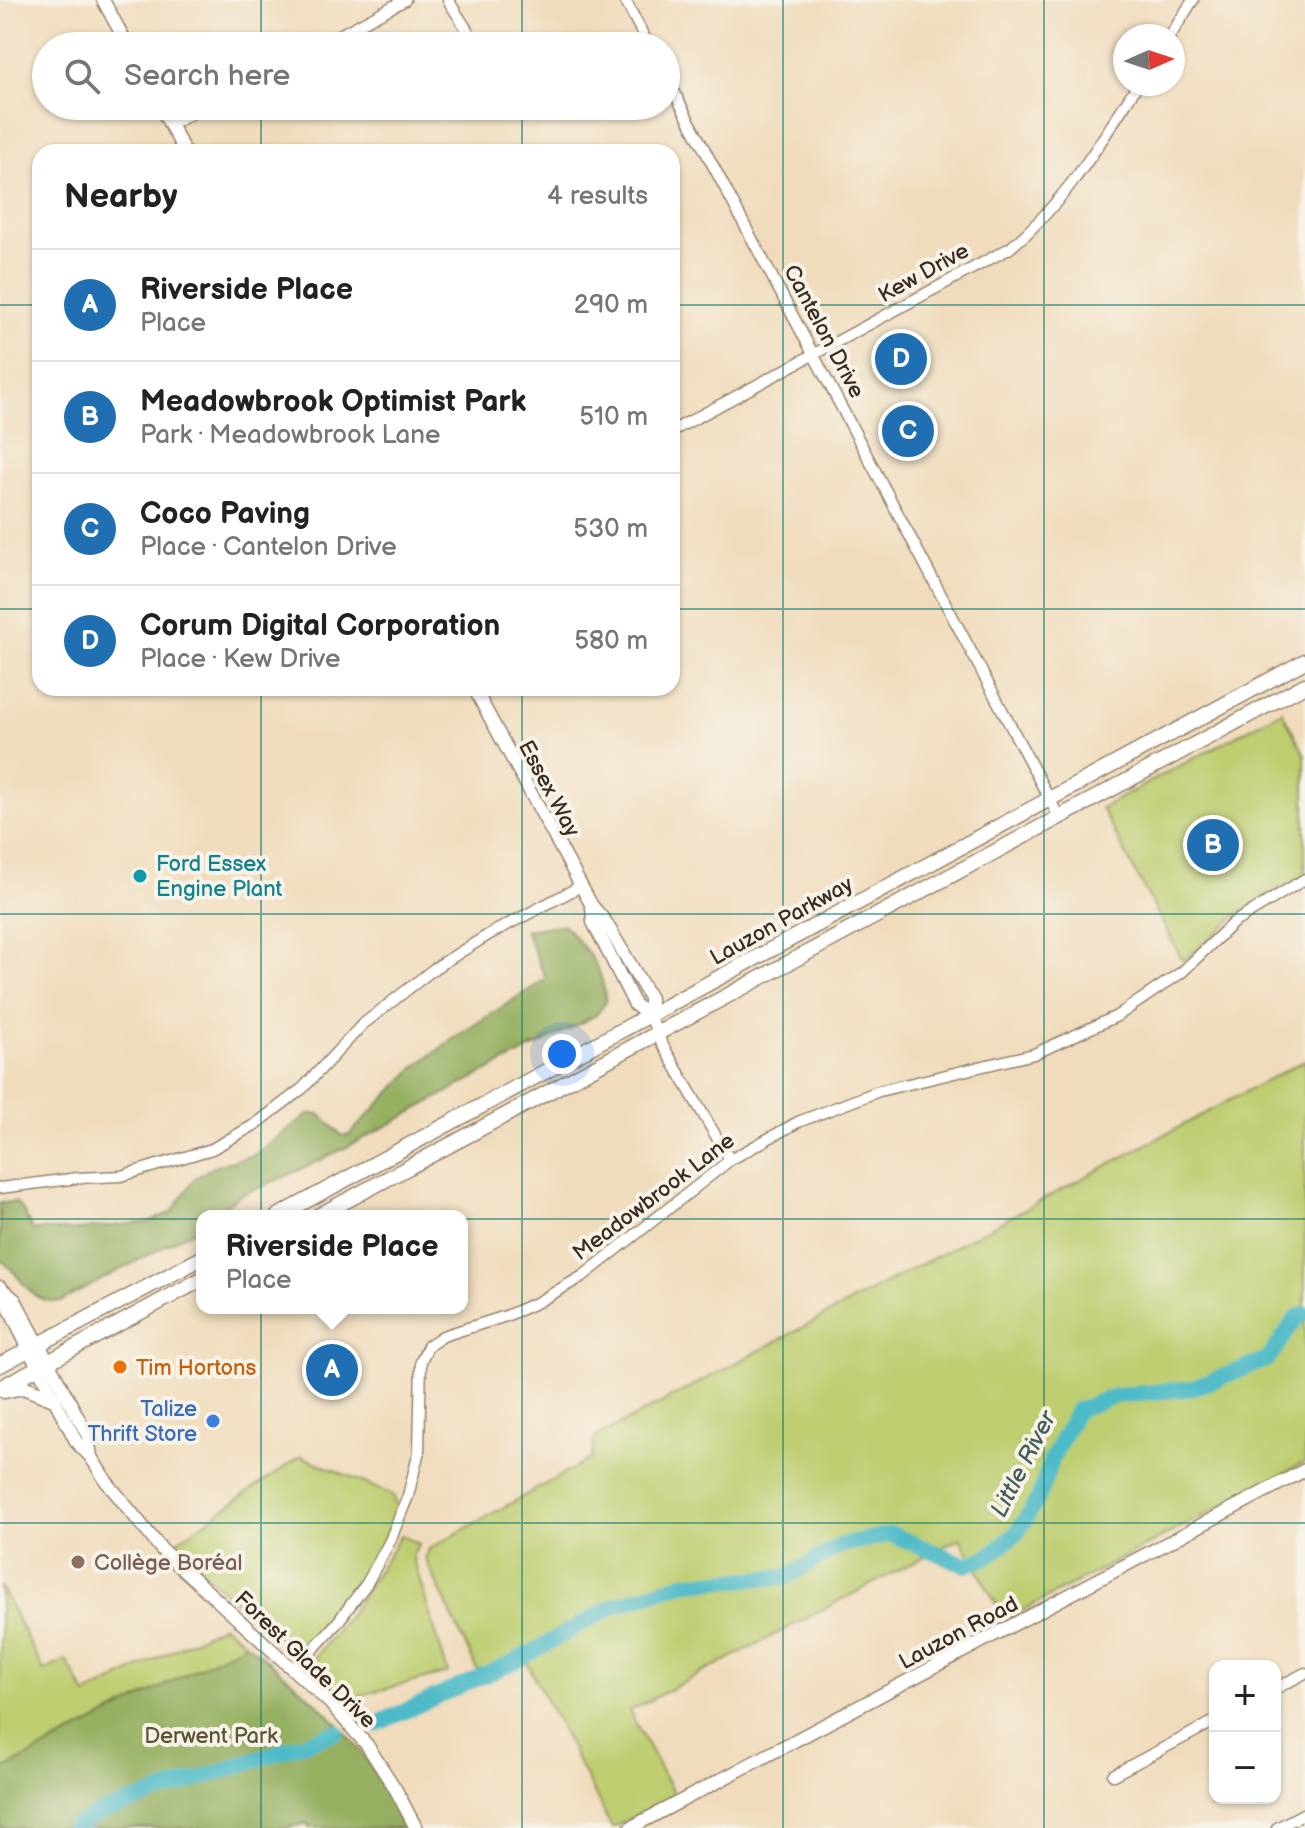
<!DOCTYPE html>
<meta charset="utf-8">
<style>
body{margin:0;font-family:"Balsamiq Sans",sans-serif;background:#f2f2f2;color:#222}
.controls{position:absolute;right:24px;bottom:24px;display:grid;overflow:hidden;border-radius:16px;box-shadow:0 2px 6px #0004}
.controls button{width:72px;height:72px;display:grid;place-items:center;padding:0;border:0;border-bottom:2px solid #e0e0e0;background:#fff;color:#222;font:40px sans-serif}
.compass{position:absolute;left:1113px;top:24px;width:72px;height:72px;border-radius:50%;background:#fff;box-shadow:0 2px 6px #0004;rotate:87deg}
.you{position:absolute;left:562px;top:1054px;width:28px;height:28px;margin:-20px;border:6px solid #fff;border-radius:50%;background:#1a73e8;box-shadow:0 0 0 12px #1a73e833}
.badge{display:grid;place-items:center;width:52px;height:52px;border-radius:50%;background:#1f6fb2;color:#fff;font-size:26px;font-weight:700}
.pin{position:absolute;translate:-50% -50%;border:4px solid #fff;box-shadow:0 2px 8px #0006}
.popup{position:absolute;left:196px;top:1210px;width:272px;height:104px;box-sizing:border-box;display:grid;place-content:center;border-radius:16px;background:#fff;filter:drop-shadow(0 2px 6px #0005);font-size:26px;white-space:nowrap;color:#767676}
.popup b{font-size:30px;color:#222}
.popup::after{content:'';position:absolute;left:50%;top:100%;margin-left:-16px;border:16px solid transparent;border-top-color:#fff}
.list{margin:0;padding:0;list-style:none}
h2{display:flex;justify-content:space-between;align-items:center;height:104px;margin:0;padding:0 32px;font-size:34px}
h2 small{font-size:26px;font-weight:400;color:#767676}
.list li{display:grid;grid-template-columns:52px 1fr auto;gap:24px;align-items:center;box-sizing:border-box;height:112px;padding:0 32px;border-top:2px solid #e0e0e0}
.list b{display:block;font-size:30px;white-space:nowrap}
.list p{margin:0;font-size:26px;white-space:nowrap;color:#767676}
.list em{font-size:26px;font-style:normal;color:#767676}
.icon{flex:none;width:44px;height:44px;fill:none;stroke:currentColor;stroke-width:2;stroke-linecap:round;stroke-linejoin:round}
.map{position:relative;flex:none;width:1305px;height:1828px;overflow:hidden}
.search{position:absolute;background:#fff;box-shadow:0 2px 6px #0004;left:32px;top:32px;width:648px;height:88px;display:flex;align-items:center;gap:20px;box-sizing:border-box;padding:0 28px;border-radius:44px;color:#767676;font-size:30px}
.panel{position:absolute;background:#fff;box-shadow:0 2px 6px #0004;left:32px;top:144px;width:648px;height:552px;border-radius:24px}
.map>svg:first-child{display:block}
</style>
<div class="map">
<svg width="1305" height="1828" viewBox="0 0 1305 1828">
<rect width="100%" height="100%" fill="#f7f3e8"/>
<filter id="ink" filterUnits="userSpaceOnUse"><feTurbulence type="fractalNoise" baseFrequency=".0125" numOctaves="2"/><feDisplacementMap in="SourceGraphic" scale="16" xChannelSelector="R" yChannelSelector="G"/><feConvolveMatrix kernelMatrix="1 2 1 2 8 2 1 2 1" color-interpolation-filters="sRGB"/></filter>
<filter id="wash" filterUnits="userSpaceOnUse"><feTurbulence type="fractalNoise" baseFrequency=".006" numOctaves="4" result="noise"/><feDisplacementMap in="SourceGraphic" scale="32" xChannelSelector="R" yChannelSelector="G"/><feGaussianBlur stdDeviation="1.8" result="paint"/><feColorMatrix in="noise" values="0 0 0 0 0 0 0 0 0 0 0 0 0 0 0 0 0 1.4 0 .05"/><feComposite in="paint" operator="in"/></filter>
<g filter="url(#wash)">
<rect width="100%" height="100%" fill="#f0dcbc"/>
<g fill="#bdcd70" stroke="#7c7c47" stroke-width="2">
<polygon points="1282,711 1305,755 1305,875 1241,912 1183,961 1101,808"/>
<polygon points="1305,1060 1305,1462 1005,1620 960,1538 629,1711 675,1796 612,1828 524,1657 480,1676 425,1558 429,1549 592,1458 595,1438"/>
<path d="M301 1456 393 1495 398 1509C375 1565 344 1605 304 1650L296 1652 240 1606 173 1544Z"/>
<polygon points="401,1535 419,1544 412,1555 448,1673 357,1696 352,1706 315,1668 313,1659 350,1614"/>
<path d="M0 1586 44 1671 66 1660 86 1695 223 1625C275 1668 335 1709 371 1767 384 1786 392 1808 403 1828H309L308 1823 286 1828H0Z"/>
</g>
<g fill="#96b062" stroke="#686d40" stroke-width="2">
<path d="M563 924C586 950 603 965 606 1002L596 1015C549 1040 502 1063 455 1088 385 1127 319 1165 243 1194 228 1200 219 1216 202 1216V1224L191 1232 60 1302C28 1303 23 1276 0 1259V1203L15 1202 22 1209 33 1230H77L149 1222 172 1212 195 1178 215 1166 254 1155 309 1114H320L342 1136 349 1135 415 1067 457 1036 546 979 525 930Z"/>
<path d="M246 1643C291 1680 339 1717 371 1766 384 1785 392 1808 403 1828H309L308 1823 286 1828H0V1771Z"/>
</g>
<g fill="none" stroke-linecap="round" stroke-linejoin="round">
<g stroke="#4dbac7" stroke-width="16">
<polyline points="376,1724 516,1661 614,1606 683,1583 787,1577 839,1546 891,1534 966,1565 988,1557 1017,1533 1039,1497 1051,1460 1077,1410 1115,1396 1193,1388 1268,1359 1297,1317 1305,1314"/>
<polyline points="74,1828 97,1814 337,1732"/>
</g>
</g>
</g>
<g filter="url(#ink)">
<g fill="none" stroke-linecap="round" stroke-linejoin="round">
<defs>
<g id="minor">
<polyline points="448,0 469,33"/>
<polyline points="625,0 649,46"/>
<polyline points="1170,36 1193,0"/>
<polyline points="319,46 405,0"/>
<polyline points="666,77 1059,817"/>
<polyline points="170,125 206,106"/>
<path d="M672 431 1010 248C1065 203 1100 143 1138 84"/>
<polyline points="650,1016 662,1044 730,1160"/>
<polyline points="0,1188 78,1178 121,1176 212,1149 256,1124 303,1088 362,1025 435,968 488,935 581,886"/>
<polyline points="295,1669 337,1623 367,1583 390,1541 408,1496 419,1451 421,1361 428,1346 443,1336 506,1316 538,1302 583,1276 730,1160 798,1122 879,1091 1034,1054 1117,1016 1182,972 1233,923 1305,879"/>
<polyline points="1275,1689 1305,1673"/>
<polyline points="1113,1775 1215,1721"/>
<polyline points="1277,1828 1305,1813"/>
</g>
<g id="tertiary">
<polyline points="103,0 128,46"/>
<polyline points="160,106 185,152"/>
<polyline points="474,688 592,906 605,921 650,998 650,1016"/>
<polyline points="592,906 593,922 635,1005 650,1016"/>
<polyline points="0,1287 29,1350 77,1443 91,1457 106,1481 162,1550 330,1703 367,1745 396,1790 416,1828"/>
<polyline points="2,1289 15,1300 88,1436 91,1457"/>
<polyline points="630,1828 1305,1470"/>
</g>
<g id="secondary">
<polyline points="278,1216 1305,661"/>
<polyline points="318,1216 1305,685"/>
<polyline points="0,1365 202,1258"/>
<polyline points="0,1388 202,1279"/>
<polyline points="4,1391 23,1387 54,1399"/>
</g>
</defs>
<use href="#minor" stroke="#96836d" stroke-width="13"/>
<use href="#tertiary" stroke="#96836d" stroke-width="15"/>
<use href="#secondary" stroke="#96836d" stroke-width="17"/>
<use href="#minor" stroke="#fff" stroke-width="10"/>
<use href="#tertiary" stroke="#fff" stroke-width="12"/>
<use href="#secondary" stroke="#fff" stroke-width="14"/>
</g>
</g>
<path fill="none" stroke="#0f766e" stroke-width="2" stroke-opacity="0.55" d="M261 0V46M522 0V46M783 0V1828M1044 0V1828M261 106V152M522 106V152M0 305H40M672 305H1305M0 609H40M672 609H1305M261 688V1828M522 688V1828M0 914H1305M0 1219H1305M0 1523H1305"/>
<circle fill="#0f9aa8" stroke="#f7f3e8" stroke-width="3" cx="140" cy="876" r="8"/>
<circle fill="#e8710a" stroke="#f7f3e8" stroke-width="3" cx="120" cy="1367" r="8"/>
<circle fill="#3f7fe0" stroke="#f7f3e8" stroke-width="3" cx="213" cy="1421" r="8"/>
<circle fill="#8d6e63" stroke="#f7f3e8" stroke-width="3" cx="78" cy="1562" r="8"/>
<g text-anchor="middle" stroke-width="8" stroke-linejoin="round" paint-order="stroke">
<g font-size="22" fill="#3b2a1e" stroke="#f7f3e8">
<text transform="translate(923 272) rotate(-29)" y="8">Kew Drive</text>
<text transform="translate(825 331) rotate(62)" y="8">Cantelon Drive</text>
<text transform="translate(550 788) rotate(62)" y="8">Essex Way</text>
<text transform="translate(781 920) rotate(-29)" y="8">Lauzon Parkway</text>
<text transform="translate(653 1196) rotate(-37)" y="8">Meadowbrook Lane</text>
<text transform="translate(958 1632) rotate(-28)" y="8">Lauzon Road</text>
<text transform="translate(306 1659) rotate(44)" y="8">Forest Glade Drive</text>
</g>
<g font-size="22" fill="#0d838f" stroke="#f7f3e8" text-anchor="start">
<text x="156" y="871">Ford Essex<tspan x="156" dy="25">Engine Plant</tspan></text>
</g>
<g font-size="22" fill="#c56008" stroke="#f7f3e8" text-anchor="start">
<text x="136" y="1375">Tim Hortons</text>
</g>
<g font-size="22" fill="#366cbe" stroke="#f7f3e8" text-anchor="end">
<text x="197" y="1416">Talize<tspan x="197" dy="25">Thrift Store</tspan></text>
</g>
<g font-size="22" fill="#785e54" stroke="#f7f3e8" text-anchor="start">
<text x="94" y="1570">Collège Boréal</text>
</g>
<g font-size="22" fill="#5c5332" stroke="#f7f3e8">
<text x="211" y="1743">Derwent Park</text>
</g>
<g font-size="24" font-style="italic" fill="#415c59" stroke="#f7f3e8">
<text transform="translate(1023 1464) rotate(-63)" y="8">Little River</text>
</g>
</g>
</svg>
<div class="controls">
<button>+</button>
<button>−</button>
</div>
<svg class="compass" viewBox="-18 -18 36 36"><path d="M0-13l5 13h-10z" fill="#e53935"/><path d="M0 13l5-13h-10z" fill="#767676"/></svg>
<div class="you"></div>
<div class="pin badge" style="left:332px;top:1370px">A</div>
<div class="popup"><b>Riverside Place</b>Place</div>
<div class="pin badge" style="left:1213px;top:845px">B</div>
<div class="pin badge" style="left:908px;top:431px">C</div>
<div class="pin badge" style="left:901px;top:359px">D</div>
<div class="search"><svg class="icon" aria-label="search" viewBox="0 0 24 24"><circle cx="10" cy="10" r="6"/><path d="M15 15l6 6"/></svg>Search here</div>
<section class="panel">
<h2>Nearby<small>4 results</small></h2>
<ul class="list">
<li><span class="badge">A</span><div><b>Riverside Place</b><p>Place</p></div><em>290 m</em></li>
<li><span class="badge">B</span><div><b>Meadowbrook Optimist Park</b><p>Park · Meadowbrook Lane</p></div><em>510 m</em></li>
<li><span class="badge">C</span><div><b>Coco Paving</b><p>Place · Cantelon Drive</p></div><em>530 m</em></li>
<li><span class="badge">D</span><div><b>Corum Digital Corporation</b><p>Place · Kew Drive</p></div><em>580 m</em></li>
</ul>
</section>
</div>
